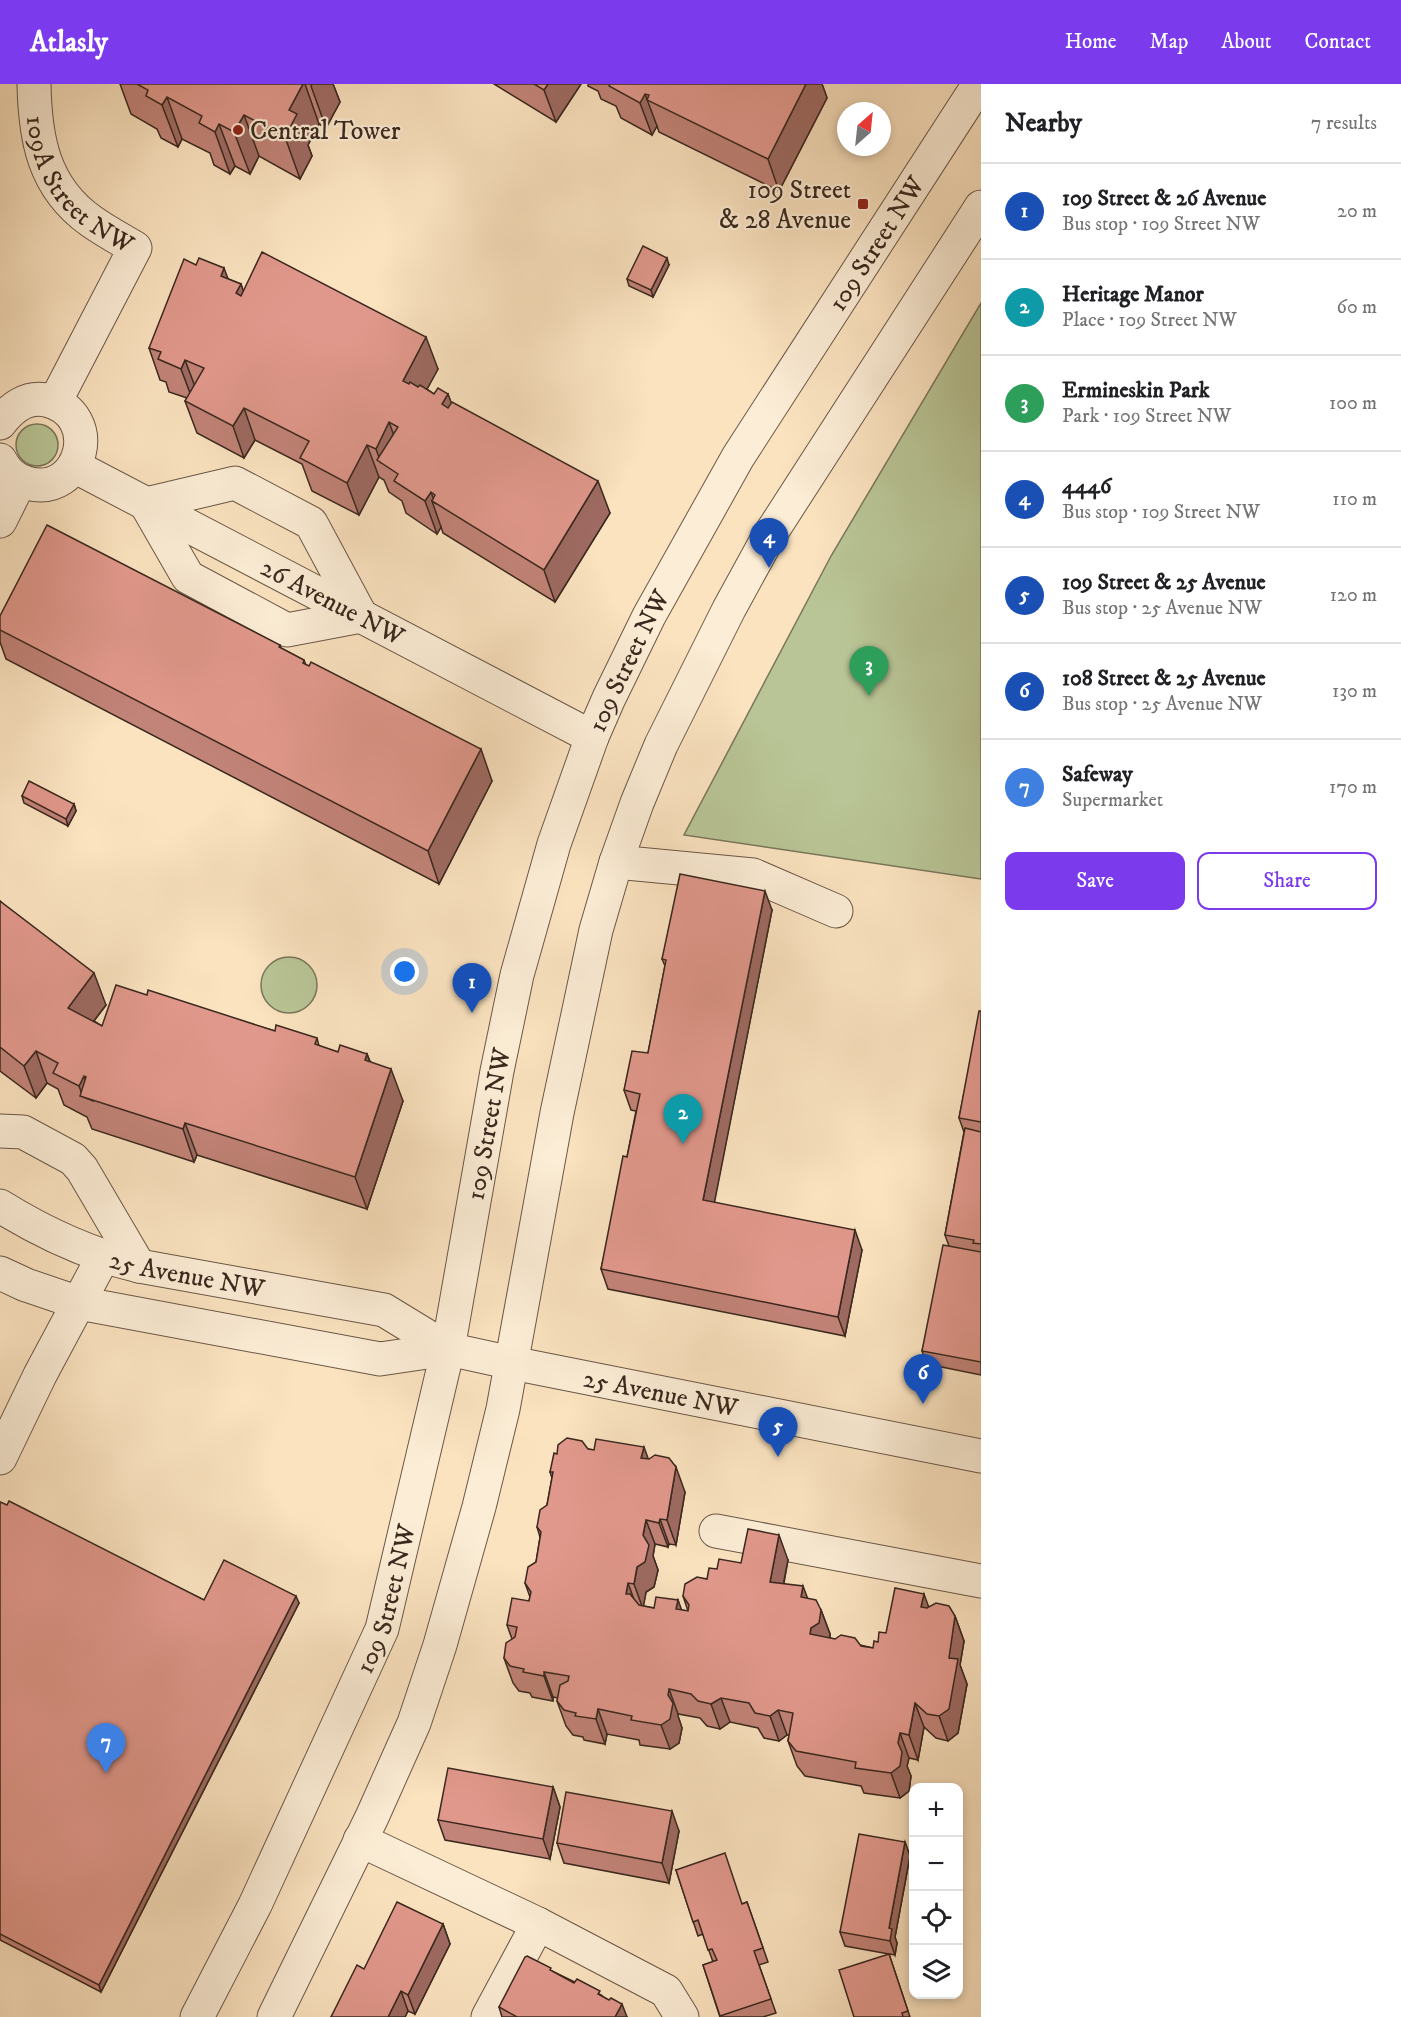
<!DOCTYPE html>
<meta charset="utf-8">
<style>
body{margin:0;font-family:"IM FELL DW Pica",serif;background:#f2f2f2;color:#202124}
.controls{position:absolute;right:18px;bottom:18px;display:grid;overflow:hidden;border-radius:12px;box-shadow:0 3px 9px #0003}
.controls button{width:54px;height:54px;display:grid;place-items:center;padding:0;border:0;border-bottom:2px solid #e0e0e0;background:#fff;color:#202124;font:30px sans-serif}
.compass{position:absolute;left:837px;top:18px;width:54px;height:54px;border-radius:50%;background:#fff;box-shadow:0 3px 9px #0003;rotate:27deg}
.you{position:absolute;left:405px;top:888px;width:21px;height:21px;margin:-15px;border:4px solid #fff;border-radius:50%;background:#1a73e8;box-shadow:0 0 0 9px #1a73e833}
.badge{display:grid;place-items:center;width:39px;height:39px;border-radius:50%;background:#7c3aed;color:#fff;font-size:20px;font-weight:700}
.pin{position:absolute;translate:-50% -50px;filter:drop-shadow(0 2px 3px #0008)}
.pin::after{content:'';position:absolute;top:32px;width:21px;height:18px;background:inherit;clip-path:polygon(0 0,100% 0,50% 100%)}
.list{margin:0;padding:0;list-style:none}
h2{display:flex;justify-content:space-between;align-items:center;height:78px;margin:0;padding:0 24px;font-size:26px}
h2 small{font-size:20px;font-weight:400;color:#757577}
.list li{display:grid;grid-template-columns:39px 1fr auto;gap:18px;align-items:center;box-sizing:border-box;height:96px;padding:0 24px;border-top:2px solid #e0e0e0}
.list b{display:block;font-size:22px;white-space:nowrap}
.list p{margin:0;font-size:20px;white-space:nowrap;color:#757577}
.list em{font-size:20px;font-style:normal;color:#757577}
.actions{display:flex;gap:12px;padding:18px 24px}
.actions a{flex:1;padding:14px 0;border:2px solid #7c3aed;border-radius:12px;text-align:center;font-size:21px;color:#7c3aed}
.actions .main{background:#7c3aed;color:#fff}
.icon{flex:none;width:33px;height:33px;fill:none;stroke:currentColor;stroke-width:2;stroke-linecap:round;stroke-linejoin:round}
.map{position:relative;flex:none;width:981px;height:1933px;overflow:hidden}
header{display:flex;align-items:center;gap:36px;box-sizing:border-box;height:84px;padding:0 30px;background:#7c3aed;color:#fff}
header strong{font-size:28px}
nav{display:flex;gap:33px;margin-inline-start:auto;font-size:21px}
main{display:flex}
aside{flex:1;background:#fff}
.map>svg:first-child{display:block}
</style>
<header>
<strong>Atlasly</strong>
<nav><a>Home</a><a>Map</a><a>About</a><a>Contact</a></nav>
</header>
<main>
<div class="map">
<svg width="981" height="1933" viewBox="0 0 981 1933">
<rect width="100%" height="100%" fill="#fbe3c0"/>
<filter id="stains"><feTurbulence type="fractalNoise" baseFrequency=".00333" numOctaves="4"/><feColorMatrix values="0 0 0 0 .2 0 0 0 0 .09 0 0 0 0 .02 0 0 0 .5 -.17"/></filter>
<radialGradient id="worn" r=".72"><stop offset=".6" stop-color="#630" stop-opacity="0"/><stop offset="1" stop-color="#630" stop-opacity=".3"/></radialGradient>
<g fill="#b9c596" stroke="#7a765a" stroke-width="1.5">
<polygon points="981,219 981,795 684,751 831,472"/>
<circle cx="37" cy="361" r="21"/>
<circle cx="289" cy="901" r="28"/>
</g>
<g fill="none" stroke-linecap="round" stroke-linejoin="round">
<defs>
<g id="minor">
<path id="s1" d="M34 0C35 54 43 103 91 137 105 147 120 155 135 164L55 318"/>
<path d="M0 339C11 324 27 312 46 316 105 330 82 415 27 399 15 396 6 388 0 376"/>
<path id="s2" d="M74 382 592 653"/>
<polygon points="235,399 311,439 361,532 287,546 188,493 146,420"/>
<polyline points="0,437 20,397"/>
<polyline points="616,778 753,791 836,827"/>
<polyline points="0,1047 23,1048 73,1075 82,1085 139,1182"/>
<path id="s3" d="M0 1122C45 1150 88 1170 139 1182L384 1226 448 1265 512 1279 981 1372"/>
<polyline points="0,1189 26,1201 79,1219 380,1275 448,1265"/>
<polyline points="0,1374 40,1291 103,1173"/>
<polyline points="716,1447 981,1497"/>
<polyline points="360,1756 538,1840 666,1907 682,1933"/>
<path id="s4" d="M197 1933 255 1821 382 1545 448 1265 497 987 517 891 554 760 592 653 609 614 649 532 738 373 979 0"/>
<polyline points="274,1933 372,1733 414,1639 440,1561 479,1423 503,1325 557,1029 596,846 616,778 637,719 661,661 729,525 769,452 981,123"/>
<polyline points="488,1933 538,1840"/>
</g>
</defs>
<use href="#minor" stroke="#6a5746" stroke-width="35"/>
<use href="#minor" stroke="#fcedd6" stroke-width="33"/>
</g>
<g fill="#c28378" stroke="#3a281e" stroke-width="1.5">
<polygon points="120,0 333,0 340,18 326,44 319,40 308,61 312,72 300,95 259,72 250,90 235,82 230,90 214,81 210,69 182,55 178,63 161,54 157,45 131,30"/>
<polygon points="494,0 581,0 556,38"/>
<polygon points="588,0 822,0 827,14 779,107 659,48 657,42 652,51 621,34 616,22 601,15 598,7 588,2"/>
<polygon points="669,181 653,213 629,202 627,195"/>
<polygon points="228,195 241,200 243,208 438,285 427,305 434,310 448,310 451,319 610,429 555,518 443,449 441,443 437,450 406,429 402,417 389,408 384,396 379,393 359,431 312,407 302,380 255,356 244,374 197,349 185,317 187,314 169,308 166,298 160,296 149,264"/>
<polygon points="0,532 280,561 281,564 304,576 306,581 492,697 439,800 6,575 0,558"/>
<polygon points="22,712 74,720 76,727 68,742 24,719"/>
<polygon points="0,817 106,921 94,937 102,942 147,911 275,947 317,954 319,962 338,968 367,970 370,977 403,1017 367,1125 197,1071 194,1078 92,1045 87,1033 64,1021 58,1005 47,999 36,1014 0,987"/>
<polygon points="772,826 714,1118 862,1166 845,1252 608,1205 601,1185 627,1073 636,1027 631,1026 624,1006 648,969 665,882 662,875"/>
<polygon points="981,927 981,1291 927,1280 922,1267 949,1162 945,1151 964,1048 959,1034"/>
<polygon points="588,1365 648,1375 685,1408 676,1461 669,1460 668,1463 655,1460 653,1472 658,1486 654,1503 646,1508 643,1522 654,1524 678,1516 681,1526 688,1527 683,1512 707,1495 717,1485 741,1479 788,1476 784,1499 808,1515 821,1526 830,1550 830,1554 873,1564 886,1549 928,1523 955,1532 964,1557 960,1581 967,1600 958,1649 948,1657 936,1654 924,1643 918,1676 909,1674 907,1682 911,1692 909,1707 900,1714 864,1709 861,1702 805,1692 797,1682 788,1657 789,1651 787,1651 779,1657 764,1654 758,1644 730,1638 720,1645 707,1642 700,1634 678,1630 678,1632 682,1644 679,1659 670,1665 640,1661 639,1656 607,1650 605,1660 584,1656 583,1653 573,1651 566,1642 557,1617 558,1614 553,1613 553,1617 532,1613 530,1609 519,1607 513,1599 504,1574 512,1555 507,1541 529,1517 530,1513 525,1499 536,1478 540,1453 537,1443 547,1421 552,1394 550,1388 557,1370"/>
<polygon points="0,1418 204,1516 299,1519 101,1908 0,1856"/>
<polygon points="553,1703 560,1723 550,1775 445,1756 438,1736"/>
<polygon points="679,1747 669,1799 564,1779 557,1759"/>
<polygon points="905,1758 910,1772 895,1853 897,1859 895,1871 889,1870 910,1933 854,1933 889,1870 845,1862 840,1848"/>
<polygon points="676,1786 742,1820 747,1818 768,1878 759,1881 776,1929 763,1933 720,1933 703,1881 713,1878 703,1850 698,1852"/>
<polygon points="443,1840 450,1860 415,1930 408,1927 405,1933 331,1933 364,1885"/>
<polygon points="552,1887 601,1911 627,1933 502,1933 499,1923"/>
</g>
<g fill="#9e6a62" stroke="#3a281e" stroke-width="1.5">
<polygon points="303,0 305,0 319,40 308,61 312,72 300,95 285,53 289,26"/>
<polygon points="312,0 333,0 340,18 326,44 311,2"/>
<polygon points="548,0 581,0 556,38 544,6"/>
<polygon points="806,0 822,0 827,14 779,107 768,75"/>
<polygon points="645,10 657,42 652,51 640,19"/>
<polygon points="167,13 182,55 178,63 162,21"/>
<polygon points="244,31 259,72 250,90 234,48"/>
<polygon points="219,40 235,82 230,90 215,48"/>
<polygon points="667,174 669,181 653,213 651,206"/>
<polygon points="224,184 236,216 221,192"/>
<polygon points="241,200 252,232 236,209"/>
<polygon points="426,253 438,285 414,329 403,297"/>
<polygon points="185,276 197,308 193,317 181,285"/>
<polygon points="448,310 460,342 442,320"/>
<polygon points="244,324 255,356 244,374 233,342"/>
<polygon points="389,338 401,371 381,379 376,365"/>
<polygon points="367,361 379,393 359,431 347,399"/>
<polygon points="598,397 610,429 555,518 544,486"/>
<polygon points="431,408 435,419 432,417 441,443 437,450 425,417"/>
<polygon points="481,665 492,697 439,800 428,767"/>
<polygon points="74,720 76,727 68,742 66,735"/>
<polygon points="765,807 772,826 711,1136 703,1116"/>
<polygon points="94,889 106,921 79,956 68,924"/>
<polygon points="36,967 47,999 36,1014 24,982"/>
<polygon points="367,970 378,1002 365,976"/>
<polygon points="391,985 403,1017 367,1125 355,1093"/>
<polygon points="84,992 93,1017 83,1013 79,1002"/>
<polygon points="185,1039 197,1071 194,1078 183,1045"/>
<polygon points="855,1146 862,1166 845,1252 838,1233"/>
<polygon points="644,1363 653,1388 641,1374"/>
<polygon points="676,1383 685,1408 676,1461 667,1436"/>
<polygon points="660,1435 669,1460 668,1463 659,1439"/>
<polygon points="646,1436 655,1460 653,1472 658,1486 654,1503 646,1508 643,1525 634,1500"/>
<polygon points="779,1451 788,1476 779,1522 770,1498"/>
<polygon points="628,1499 637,1524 626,1510"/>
<polygon points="803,1502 812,1526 801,1513"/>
<polygon points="924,1510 933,1535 921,1523"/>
<polygon points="296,1512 299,1519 101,1908 99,1901"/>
<polygon points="678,1516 687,1541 676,1525"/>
<polygon points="821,1526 830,1550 828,1564 810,1550 811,1544"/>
<polygon points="955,1532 964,1557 960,1581 967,1600 958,1649 948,1657 939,1632"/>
<polygon points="544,1588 553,1613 553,1617 544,1592"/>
<polygon points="669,1605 678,1630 678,1632 682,1644 679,1659 670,1665 661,1641"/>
<polygon points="721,1614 730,1638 720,1645 711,1620"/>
<polygon points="915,1619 924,1643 918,1676 909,1651"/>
<polygon points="598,1625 607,1650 605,1660 596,1635"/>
<polygon points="778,1626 787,1651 779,1657 770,1632"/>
<polygon points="900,1649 909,1674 907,1682 911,1692 909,1707 900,1714 891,1689"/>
<polygon points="553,1703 560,1723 550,1775 543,1755"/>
<polygon points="672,1727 679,1747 669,1799 662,1779"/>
<polygon points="905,1758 910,1772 895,1853 897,1859 895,1871 890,1857 889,1844"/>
<polygon points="443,1840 450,1860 415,1930 408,1911"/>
<polygon points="401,1907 408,1927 405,1933 388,1933"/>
<polygon points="622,1920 627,1933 615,1933"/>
</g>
<g fill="#e1988c" stroke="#3a281e" stroke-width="1.5">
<polygon points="137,0 303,0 289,26 297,30 285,53 244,31 234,48 219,40 215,48 199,39 202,32 167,13 162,21 146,12 148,6"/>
<polygon points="534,0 548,0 544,6"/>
<polygon points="610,0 806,0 768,75 647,16 649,11 645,10 640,19 609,2"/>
<polygon points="643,162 667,174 651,206 627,195"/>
<polygon points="262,168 426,253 403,297 409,300 410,298 418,303 420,301 434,310 438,304 448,310 442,320 448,324 452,318 598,397 544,486 432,417 435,411 431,408 425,417 394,397 398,390 377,376 398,343 389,338 376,365 367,361 347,399 300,374 309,357 244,324 233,342 185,317 204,284 185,276 181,285 158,275 161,268 149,264 184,175 196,181 199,174 224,184 221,192 241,200 236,209 241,212"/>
<polygon points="47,441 280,561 279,563 304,576 303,579 309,582 311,578 481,665 428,767 0,546 0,532"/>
<polygon points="29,697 74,720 66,735 22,712"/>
<polygon points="680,790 765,807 703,1116 855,1146 838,1233 601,1185 623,1072 627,1073 640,1010 624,1006 632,967 648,969 666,876 662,875"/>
<polygon points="0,817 94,889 68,924 102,942 116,901 147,911 148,906 275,947 276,941 317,954 315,960 338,968 340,961 367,970 365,976 391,985 355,1093 185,1039 183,1045 80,1012 86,993 84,992 79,1002 53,989 58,979 36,967 24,982 0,963"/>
<polygon points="979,927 981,927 981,1038 959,1034"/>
<polygon points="965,1044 981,1048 981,1160 973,1159 974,1156 945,1151"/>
<polygon points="943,1161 981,1168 981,1278 922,1267"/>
<polygon points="567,1354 582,1357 588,1365 594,1366 596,1355 644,1363 641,1374 649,1375 655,1371 669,1374 676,1383 667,1436 660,1435 659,1439 646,1436 643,1451 649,1461 645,1478 637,1483 634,1500 628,1499 626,1510 630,1510 639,1521 654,1524 656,1513 678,1516 676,1525 688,1527 689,1521 683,1512 685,1500 697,1493 707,1495 709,1484 717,1485 719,1475 741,1479 748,1445 779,1451 770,1498 803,1502 801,1513 816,1516 821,1526 819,1539 811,1544 810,1550 835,1555 841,1551 855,1554 861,1562 873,1564 874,1557 878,1558 879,1548 886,1549 895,1504 924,1510 921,1523 927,1524 936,1519 949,1522 955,1532 949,1574 958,1575 949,1625 939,1632 927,1630 915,1619 909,1651 900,1649 898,1659 902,1668 900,1682 891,1689 855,1684 856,1678 796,1667 788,1657 793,1629 778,1626 770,1632 755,1629 749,1619 721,1614 711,1620 698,1617 691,1610 669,1605 668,1611 673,1619 670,1635 661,1641 631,1636 632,1632 598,1625 596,1635 575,1632 576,1629 564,1626 557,1617 560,1601 568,1597 569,1592 544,1588 544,1592 523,1588 524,1585 510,1582 504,1574 506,1559 515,1553 517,1543 507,1541 512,1514 529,1517 531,1508 525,1499 528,1483 536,1478 541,1448 537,1443 540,1426 547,1421 553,1388 550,1388 554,1369 557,1370 558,1361"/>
<polygon points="9,1417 204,1516 224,1476 296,1512 99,1901 0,1850 0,1418 7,1421"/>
<polygon points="448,1684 553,1703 543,1755 438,1736"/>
<polygon points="566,1708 672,1727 662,1779 557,1759"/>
<polygon points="859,1750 905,1758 889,1844 892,1845 890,1857 840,1848"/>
<polygon points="725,1769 742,1820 747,1818 763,1864 754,1867 771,1915 720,1932 703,1881 717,1876 712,1865 708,1866 698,1836 693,1838 676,1786"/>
<polygon points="397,1818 443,1840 408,1911 401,1907 388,1933 331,1933 357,1881 364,1885"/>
<polygon points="889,1870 908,1927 902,1929 903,1933 854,1933 839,1886"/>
<polygon points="527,1872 551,1884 550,1886 574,1899 577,1895 600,1907 598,1910 609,1916 611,1914 622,1920 615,1933 517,1933 499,1923 525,1873"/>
</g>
<g fill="#8f2418" stroke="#fcedd6" stroke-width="2">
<circle cx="238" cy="46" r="6"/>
<rect x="857" y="114" width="12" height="12" rx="3"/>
</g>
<g text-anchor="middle" stroke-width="4.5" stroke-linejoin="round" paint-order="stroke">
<g font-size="26" fill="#3a281e" stroke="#fcedd6" text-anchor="start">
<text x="250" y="55">Central Tower</text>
<text x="851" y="114" text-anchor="end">109 Street<tspan x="851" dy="30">&amp; 28 Avenue</tspan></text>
</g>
<g font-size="26" fill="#3a281e" stroke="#fcedd6">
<text dy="9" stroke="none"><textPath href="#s1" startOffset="117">109A Street NW</textPath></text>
<text dy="9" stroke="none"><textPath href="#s4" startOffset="1918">109 Street NW</textPath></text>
<text dy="9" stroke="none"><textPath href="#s2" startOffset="292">26 Avenue NW</textPath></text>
<text dy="9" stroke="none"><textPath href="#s4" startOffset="1432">109 Street NW</textPath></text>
<text dy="9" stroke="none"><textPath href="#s4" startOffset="946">109 Street NW</textPath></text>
<text dy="9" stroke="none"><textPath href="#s3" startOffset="201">25 Avenue NW</textPath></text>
<text dy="9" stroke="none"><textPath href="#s3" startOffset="693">25 Avenue NW</textPath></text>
<text dy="9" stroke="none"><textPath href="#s4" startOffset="460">109 Street NW</textPath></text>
</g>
</g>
<rect width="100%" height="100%" filter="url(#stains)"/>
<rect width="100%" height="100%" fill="url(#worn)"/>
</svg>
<div class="controls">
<button>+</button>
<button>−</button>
<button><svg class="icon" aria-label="locate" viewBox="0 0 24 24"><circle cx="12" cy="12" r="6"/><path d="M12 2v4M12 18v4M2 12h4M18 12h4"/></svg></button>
<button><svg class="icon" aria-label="layers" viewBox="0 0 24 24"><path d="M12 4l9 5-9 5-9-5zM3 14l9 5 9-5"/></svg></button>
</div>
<svg class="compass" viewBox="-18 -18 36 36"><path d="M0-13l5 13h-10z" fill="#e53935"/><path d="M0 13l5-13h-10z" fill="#757577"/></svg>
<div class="you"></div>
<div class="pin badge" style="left:472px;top:929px;background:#1a4fb4">1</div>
<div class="pin badge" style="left:683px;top:1060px;background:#0f9aa8">2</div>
<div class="pin badge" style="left:869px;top:612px;background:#2e9e5b">3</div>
<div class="pin badge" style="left:769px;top:484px;background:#1a4fb4">4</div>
<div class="pin badge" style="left:778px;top:1373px;background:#1a4fb4">5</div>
<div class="pin badge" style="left:923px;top:1320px;background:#1a4fb4">6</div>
<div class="pin badge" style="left:106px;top:1689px;background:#3f7fe0">7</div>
</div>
<aside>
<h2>Nearby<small>7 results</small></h2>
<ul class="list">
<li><span class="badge" style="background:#1a4fb4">1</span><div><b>109 Street &amp; 26 Avenue</b><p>Bus stop · 109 Street NW</p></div><em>20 m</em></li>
<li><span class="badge" style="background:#0f9aa8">2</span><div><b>Heritage Manor</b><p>Place · 109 Street NW</p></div><em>60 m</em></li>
<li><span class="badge" style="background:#2e9e5b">3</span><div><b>Ermineskin Park</b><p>Park · 109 Street NW</p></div><em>100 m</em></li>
<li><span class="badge" style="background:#1a4fb4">4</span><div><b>4446</b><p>Bus stop · 109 Street NW</p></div><em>110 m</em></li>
<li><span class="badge" style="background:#1a4fb4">5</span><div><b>109 Street &amp; 25 Avenue</b><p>Bus stop · 25 Avenue NW</p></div><em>120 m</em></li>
<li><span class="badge" style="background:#1a4fb4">6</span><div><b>108 Street &amp; 25 Avenue</b><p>Bus stop · 25 Avenue NW</p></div><em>130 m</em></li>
<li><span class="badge" style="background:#3f7fe0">7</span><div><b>Safeway</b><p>Supermarket</p></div><em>170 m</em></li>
</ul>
<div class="actions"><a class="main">Save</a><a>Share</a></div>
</aside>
</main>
